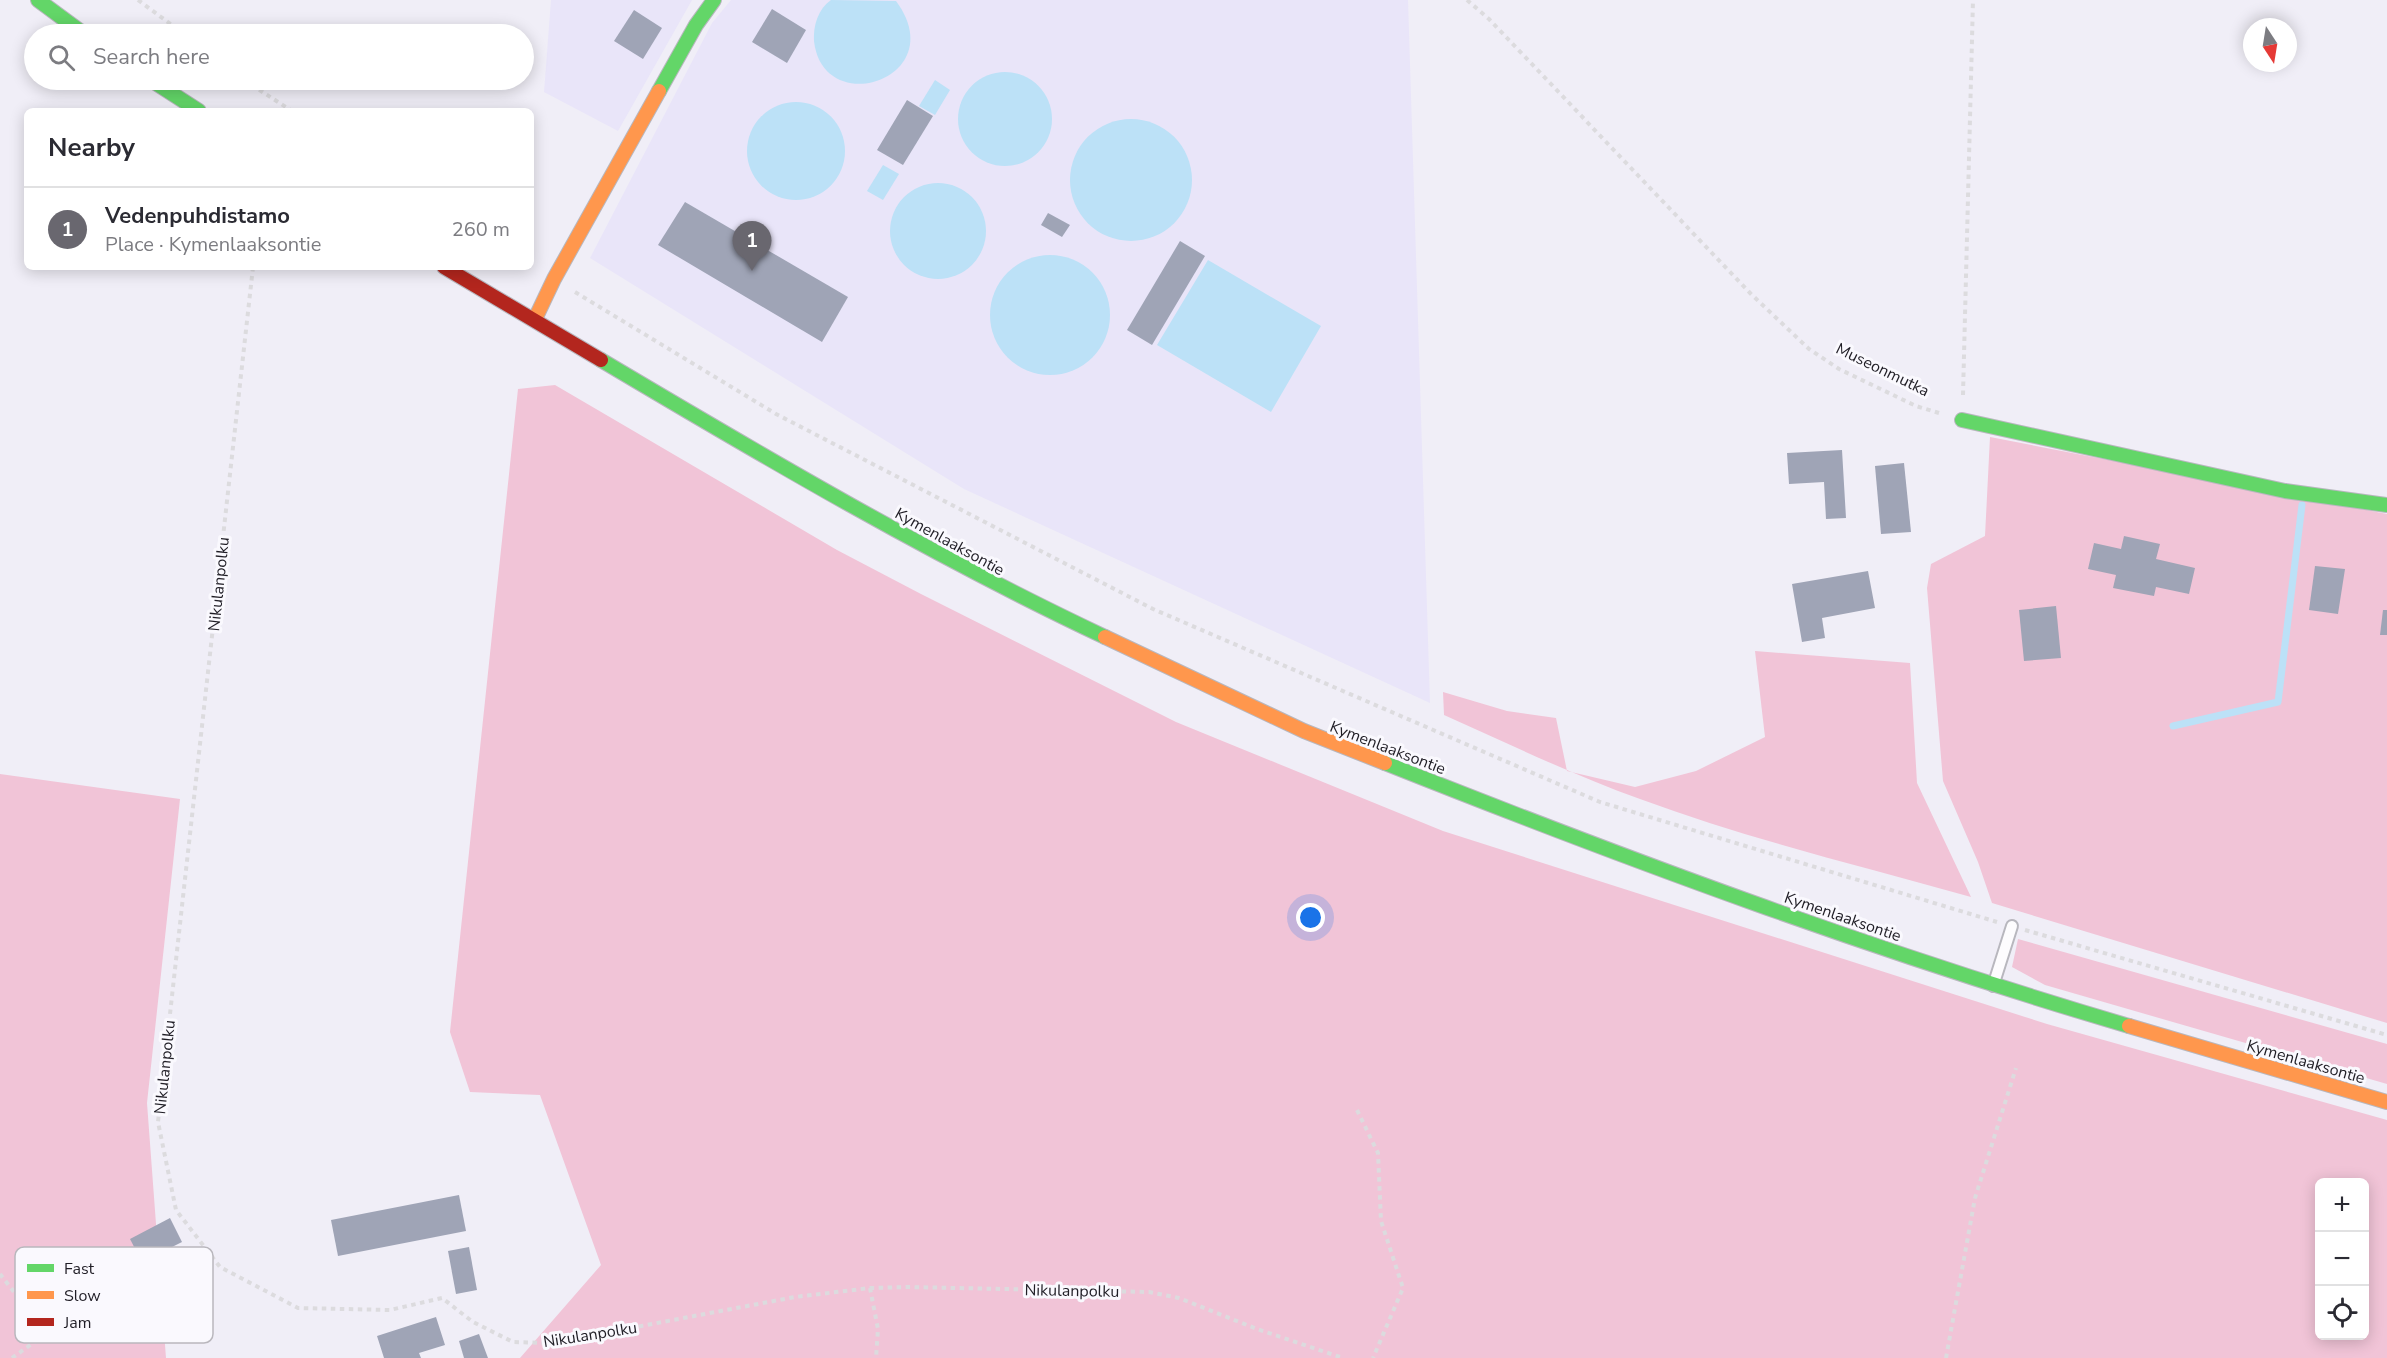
<!DOCTYPE html>
<meta charset="utf-8">
<style>
body{margin:0;font-family:"Nunito Sans",sans-serif;background:#f7f7f7;color:#2b2b33}
.controls{position:absolute;right:18px;bottom:18px;display:grid;overflow:hidden;border-radius:9px;box-shadow:0 3px 15px #0003}
.controls button{width:54px;height:54px;display:grid;place-items:center;padding:0;border:0;border-bottom:2px solid #e1e1e2;background:#fff;color:#2b2b33;font:30px sans-serif}
.compass{position:absolute;left:2243px;top:18px;width:54px;height:54px;border-radius:50%;background:#fff;box-shadow:0 3px 15px #0003;rotate:168deg}
.you{position:absolute;left:1311px;top:918px;width:21px;height:21px;margin:-15px;border:4px solid #fff;border-radius:50%;background:#1a73e8;box-shadow:0 0 0 9px #1a73e833}
.badge{display:grid;place-items:center;width:39px;height:39px;border-radius:50%;background:#69676f;color:#fff;font-size:20px;font-weight:700}
.pin{position:absolute;translate:-50% -50px;filter:drop-shadow(0 2px 3px #0008)}
.pin::after{content:'';position:absolute;top:32px;width:21px;height:18px;background:inherit;clip-path:polygon(0 0,100% 0,50% 100%)}
.list{margin:0;padding:0;list-style:none}
h2{display:flex;justify-content:space-between;align-items:center;height:78px;margin:0;padding:0 24px;font-size:26px}
h2 small{font-size:20px;font-weight:400;color:#7c7c81}
.list li{display:grid;grid-template-columns:39px 1fr auto;gap:18px;align-items:center;box-sizing:border-box;height:84px;padding:0 24px;border-top:2px solid #e1e1e2}
.list b{display:block;font-size:22px;white-space:nowrap}
.list p{margin:0;font-size:20px;white-space:nowrap;color:#7c7c81}
.list em{font-size:20px;font-style:normal;color:#7c7c81}
.icon{flex:none;width:33px;height:33px;fill:none;stroke:currentColor;stroke-width:2;stroke-linecap:round;stroke-linejoin:round}
.map{position:relative;flex:none;width:2387px;height:1358px;overflow:hidden}
.search{position:absolute;background:#fff;box-shadow:0 3px 15px #0003;left:24px;top:24px;width:510px;height:66px;display:flex;align-items:center;gap:15px;box-sizing:border-box;padding:0 21px;border-radius:33px;color:#7c7c81;font-size:22px}
.panel{position:absolute;background:#fff;box-shadow:0 3px 15px #0003;left:24px;top:108px;width:510px;height:162px;border-radius:9px}
.map>svg:first-child{display:block}
</style>
<div class="map">
<svg width="2387" height="1358" viewBox="0 0 2387 1358">
<rect width="100%" height="100%" fill="#f0eef7"/>
<g fill="#e9e5f9">
<polygon points="551,0 692,0 618,131 544,92"/>
<polygon points="731,0 1408,0 1430,703 964,489 590,258 712,23"/>
</g>
<g fill="#f1c4d7" fill-rule="evenodd">
<path d="M555 385 837 550 921 594 1176 722 1443 831 2047 1024 2387 1120V1358H520L601 1265 540 1095 470 1092 450 1032 518 389ZM2320 1182H2364V1336H2320Z"/>
<polygon points="1990,437 2387,514 2387,1023 1992,903 1978,862 1943,781 1927,588 1931,564 1985,536"/>
<path d="M1755 651 1910 663 1917 783 1971 897C1861 866 1748 839 1640 799 1573 775 1509 744 1444 715L1443 692 1507 711 1556 718 1567 771 1635 787 1696 771 1765 737Z"/>
<polygon points="0,774 180,799 147,1103 166,1358 0,1358"/>
<polygon points="2018,939 2387,1044 2387,1084 2045,985 2012,967"/>
</g>
<g fill="#bce1f7">
<path d="M831 0 896 1C953 78 823 121 814 41 813 26 818 9 831 0Z"/>
<circle cx="1005" cy="119" r="47"/>
<polygon points="935,80 950,90 935,115 919,106"/>
<circle cx="796" cy="151" r="49"/>
<circle cx="1131" cy="180" r="61"/>
<polygon points="883,165 899,174 883,200 867,191"/>
<circle cx="938" cy="231" r="48"/>
<circle cx="1050" cy="315" r="60"/>
<polygon points="1208,260 1321,326 1271,412 1157,345"/>
</g>
<g fill="none" stroke-linecap="round" stroke-linejoin="round">
<polyline stroke="#bce1f7" stroke-width="7" points="2173,726 2278,702 2302,505"/>
</g>
<g fill="#9fa4b6">
<polygon points="772,9 806,30 787,63 752,42"/>
<polygon points="634,10 662,28 643,59 614,41"/>
<polygon points="907,100 933,116 903,165 877,150"/>
<polygon points="685,202 848,297 822,342 658,245"/>
<polygon points="1048,213 1070,225 1062,237 1041,225"/>
<polygon points="1180,241 1205,256 1152,345 1127,330"/>
<polygon points="1842,450 1846,518 1826,519 1824,482 1789,484 1787,453"/>
<polygon points="1904,463 1911,532 1881,534 1875,466"/>
<polygon points="2124,536 2160,544 2156,559 2195,568 2189,594 2156,587 2154,596 2113,588 2116,575 2088,569 2094,543 2121,549"/>
<polygon points="2315,566 2345,569 2338,614 2309,610"/>
<polygon points="1868,571 1875,608 1822,618 1825,638 1802,642 1792,584"/>
<polygon points="2056,606 2061,658 2024,661 2019,610"/>
<polygon points="2383,610 2387,610 2387,635 2380,635"/>
<polygon points="459,1195 466,1231 338,1256 331,1220"/>
<polygon points="170,1218 182,1242 142,1262 130,1239"/>
<polygon points="469,1247 477,1290 456,1294 448,1251"/>
<polygon points="436,1317 445,1345 419,1353 421,1358 384,1358 377,1336"/>
<polygon points="479,1334 488,1358 464,1358 459,1341"/>
</g>
<g fill="none" stroke-linecap="round" stroke-linejoin="round">
<defs>
<polyline id="lane" points="1993,986 2012,926"/>
<g id="fast">
<polyline points="38,0 84,34"/>
<polyline points="151,80 199,111"/>
<polyline points="659,91 696,25 714,0"/>
<path d="M601 360C766 458 931 555 1105 637"/>
<polyline points="1962,420 2285,491 2387,505"/>
<path d="M1385 763C1629 860 1877 952 2129 1026"/>
</g>
<g id="slow">
<polyline points="535,319 554,279 659,91"/>
<polyline points="1105,637 1304,731 1385,763"/>
<polyline points="2129,1026 2387,1102"/>
</g>
<polyline id="jam" points="444,267 601,360"/>
</defs>
<use href="#lane" stroke="#b8b7be" stroke-width="14"/>
<use href="#fast" stroke="#b8b7be" stroke-width="16"/>
<use href="#slow" stroke="#b8b7be" stroke-width="16"/>
<use href="#jam" stroke="#b8b7be" stroke-width="16"/>
<g stroke="#dcdbde" stroke-width="4" stroke-dasharray="4.5 4.5" stroke-linecap="butt">
<polyline points="138,0 184,34"/>
<polyline points="1467,0 1489,19 1751,294 1809,349 1839,369 1916,406 1939,413"/>
<polyline points="244,80 292,111"/>
<polyline points="253,267 158,1122 176,1210 220,1267 298,1308 390,1310 442,1298 473,1322 513,1342 551,1343 795,1297 870,1288 908,1287 1149,1292 1179,1298 1257,1329 1343,1358"/>
<polyline points="575,292 776,414 1153,609 1600,802 1997,922"/>
<polyline points="1963,395 1973,0"/>
<polyline points="2025,930 2387,1035"/>
<polyline points="1357,1110 1378,1153 1381,1221 1403,1288 1373,1358"/>
<polyline points="0,1274 46,1333"/>
<polyline points="870,1288 878,1329 876,1358"/>
<polyline points="12,1358 109,1289 206,1249"/>
<polyline points="1946,1358 1975,1198 2016,1068"/>
</g>
<use href="#lane" stroke="#fdfcfe" stroke-width="10"/>
<use href="#fast" stroke="#63d668" stroke-width="14"/>
<use href="#slow" stroke="#ff974d" stroke-width="14"/>
<use href="#jam" stroke="#b3261e" stroke-width="14"/>
</g>
<g text-anchor="middle" stroke-width="6" stroke-linejoin="round" paint-order="stroke">
<g font-size="16" fill="#201e26" stroke="#faf9fe">
<text transform="translate(1883 369) rotate(26)" y="6">Museonmutka</text>
<text transform="translate(950 541) rotate(29)" y="6">Kymenlaaksontie</text>
<text transform="translate(218 584) rotate(-84)" y="6">Nikulanpolku</text>
<text transform="translate(1388 747) rotate(21)" y="6">Kymenlaaksontie</text>
<text transform="translate(1843 916) rotate(19)" y="6">Kymenlaaksontie</text>
<text transform="translate(2306 1061) rotate(16)" y="6">Kymenlaaksontie</text>
<text transform="translate(164 1067) rotate(-84)" y="6">Nikulanpolku</text>
<text transform="translate(1072 1290) rotate(1)" y="6">Nikulanpolku</text>
<text transform="translate(590 1334) rotate(-9)" y="6">Nikulanpolku</text>
</g>
</g>
<rect x="15" y="1247" width="198" height="96" rx="9" fill="#faf9fe" stroke="#b9b7bd" stroke-width="1.5"/>
<rect x="27" y="1264" width="27" height="8" fill="#63d668"/>
<rect x="27" y="1291" width="27" height="8" fill="#ff974d"/>
<rect x="27" y="1318" width="27" height="8" fill="#b3261e"/>
<g font-size="16" fill="#201e26">
<text x="64" y="1274">Fast</text>
<text x="64" y="1301">Slow</text>
<text x="64" y="1328">Jam</text>
</g>
</svg>
<div class="controls">
<button>+</button>
<button>−</button>
<button><svg class="icon" aria-label="locate" viewBox="0 0 24 24"><circle cx="12" cy="12" r="6"/><path d="M12 2v4M12 18v4M2 12h4M18 12h4"/></svg></button>
</div>
<svg class="compass" viewBox="-18 -18 36 36"><path d="M0-13l5 13h-10z" fill="#e53935"/><path d="M0 13l5-13h-10z" fill="#7c7c81"/></svg>
<div class="you"></div>
<div class="pin badge" style="left:752px;top:271px">1</div>
<div class="search"><svg class="icon" aria-label="search" viewBox="0 0 24 24"><circle cx="10" cy="10" r="6"/><path d="M15 15l6 6"/></svg>Search here</div>
<section class="panel">
<h2>Nearby<small></small></h2>
<ul class="list">
<li><span class="badge">1</span><div><b>Vedenpuhdistamo</b><p>Place · Kymenlaaksontie</p></div><em>260 m</em></li>
</ul>
</section>
</div>
